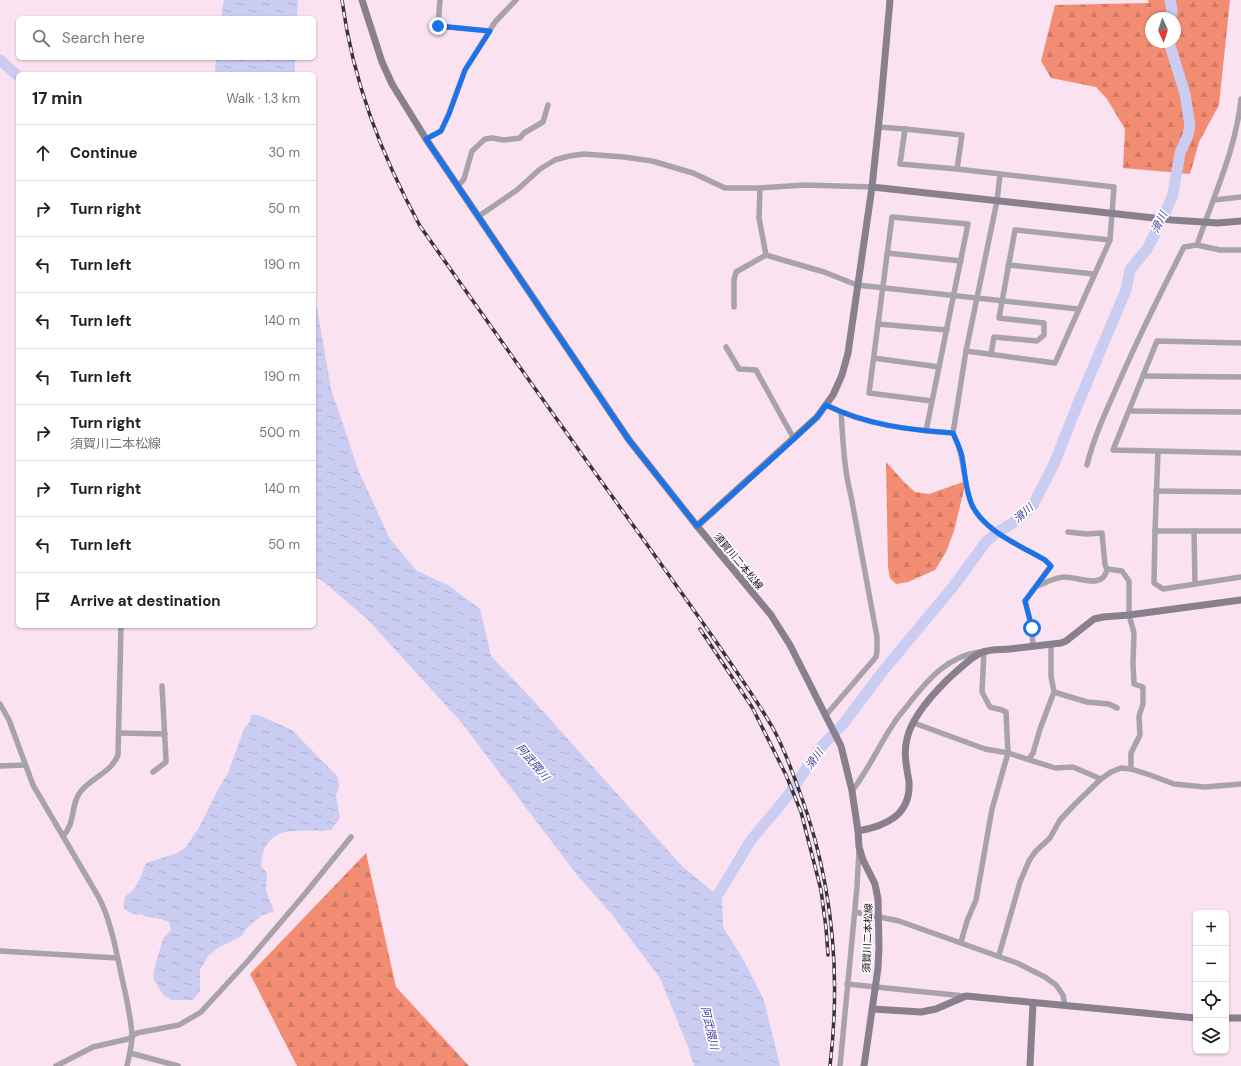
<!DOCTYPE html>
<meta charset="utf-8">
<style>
body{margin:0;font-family:"DM Sans","Noto Sans JP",sans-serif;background:#f2f2f2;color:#202124}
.controls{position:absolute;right:12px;bottom:12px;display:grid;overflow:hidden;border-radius:6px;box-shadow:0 1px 3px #0004}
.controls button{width:36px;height:36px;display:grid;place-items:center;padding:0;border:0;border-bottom:1px solid #e0e0e0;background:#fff;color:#202124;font:20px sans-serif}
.compass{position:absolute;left:1145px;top:12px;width:36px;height:36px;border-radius:50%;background:#fff;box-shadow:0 1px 3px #0004;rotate:177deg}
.stop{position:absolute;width:12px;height:12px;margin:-9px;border:3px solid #1a73e8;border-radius:50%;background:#fff}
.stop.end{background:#1a73e8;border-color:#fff;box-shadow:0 1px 4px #0008}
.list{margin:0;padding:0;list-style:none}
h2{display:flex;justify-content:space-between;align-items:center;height:52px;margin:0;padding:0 16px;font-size:17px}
h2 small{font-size:13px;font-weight:400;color:#757577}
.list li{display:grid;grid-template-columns:26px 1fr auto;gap:12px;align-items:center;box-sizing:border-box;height:56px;padding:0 16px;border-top:1px solid #e0e0e0}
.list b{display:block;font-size:15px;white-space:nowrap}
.list p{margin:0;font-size:13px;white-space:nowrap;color:#757577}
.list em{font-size:13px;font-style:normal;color:#757577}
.icon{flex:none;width:22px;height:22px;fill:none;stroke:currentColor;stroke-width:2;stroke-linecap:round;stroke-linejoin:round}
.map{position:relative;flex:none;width:1241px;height:1066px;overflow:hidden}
.search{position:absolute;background:#fff;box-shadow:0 1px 3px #0004;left:16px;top:16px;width:300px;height:44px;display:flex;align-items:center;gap:10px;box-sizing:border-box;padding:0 14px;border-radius:6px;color:#757577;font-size:15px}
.panel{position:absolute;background:#fff;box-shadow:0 1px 3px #0004;left:16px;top:72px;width:300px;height:556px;border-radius:6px}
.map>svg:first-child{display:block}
</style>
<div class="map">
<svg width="1241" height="1066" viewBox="0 0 1241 1066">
<defs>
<pattern id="forest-firs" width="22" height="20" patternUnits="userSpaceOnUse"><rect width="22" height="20" fill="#f28d73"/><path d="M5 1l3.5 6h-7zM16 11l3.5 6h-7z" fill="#cf7862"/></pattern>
<pattern id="water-ripples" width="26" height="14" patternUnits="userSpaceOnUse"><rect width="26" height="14" fill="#cbccf2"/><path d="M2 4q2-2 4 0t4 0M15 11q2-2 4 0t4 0" fill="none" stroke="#adaece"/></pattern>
</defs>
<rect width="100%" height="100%" fill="#fae2f1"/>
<g fill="url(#forest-firs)" fill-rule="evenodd">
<path d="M1148 0H1230L1219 105 1199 142 1190 174 1123 168 1125 129 1107 99 1096 87 1051 78 1041 61 1055 5 1149 3ZM1151 18H1175V42H1151Z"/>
<polygon points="886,462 905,483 915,492 929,494 966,481 954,531 946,552 935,570 908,582 896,584 890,578 888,567"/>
<polygon points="366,853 396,987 469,1066 297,1066 250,974"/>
</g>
<g fill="url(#water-ripples)">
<polygon points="224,0 298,0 297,18 221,18"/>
<polygon points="216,58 295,58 295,74 215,74"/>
<polygon points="314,290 331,389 359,472 390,539 417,571 448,585 480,609 491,656 531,698 682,866 707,887 722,898 723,927 743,959 764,1000 780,1066 694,1066 688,1047 660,978 614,917 577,875 461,722 368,620 324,582 314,576"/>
<path d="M251 715H258L292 730 338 777 339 787 336 796 340 818 331 830C299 833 264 821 261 866L267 873 266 891 274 911 261 916 246 929 242 936 218 948 208 956 200 970V991L193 1000H171L163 995 153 978 154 969 163 939 171 930 169 922C158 916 150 920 141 914 133 915 130 913 124 908 122 892 132 895 137 884 141 877 143 870 146 863L177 853 185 848 192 838 200 826 216 793 228 773 244 729 250 721Z"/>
</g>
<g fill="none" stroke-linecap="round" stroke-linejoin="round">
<g stroke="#cbccf2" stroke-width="11">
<polyline points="1170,0 1172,9 1171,18"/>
<polyline points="0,60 18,76"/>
<polyline points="710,908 751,840 787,797 820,748 844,723 883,671 952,588 986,542 995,534 1017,520 1033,505 1054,464 1077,406 1126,290 1130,270 1147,249 1163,218 1173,194 1180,153 1188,135 1190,126 1185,94 1169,42"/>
</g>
<g stroke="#a8a2ac" stroke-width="5.5">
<polyline points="440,0 438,26 489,31"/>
<polyline points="879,127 905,129"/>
<polyline points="426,139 441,131 449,113 465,70 495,22 516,0"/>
<polyline points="957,169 962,135 905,129 900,164 957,169 1114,187 1110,240 1055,363 966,351"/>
<polyline points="458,186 464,179 472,151 485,139 492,138 503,140 520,138 524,133 543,122 548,105"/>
<polyline points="1214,200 1241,197"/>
<polyline points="479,216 517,190 540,169 555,160 569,156 584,154 624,157 652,161 693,173 725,188 760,188 805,185 872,187"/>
<polyline points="1197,245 1220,250 1241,250"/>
<polyline points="887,253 961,261"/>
<polyline points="766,255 824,272 857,285 1078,309"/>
<polyline points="1008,265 1094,274"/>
<polyline points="734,307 734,280 736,272 766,255 759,218 760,188"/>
<polyline points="878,324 947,330"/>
<polyline points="1241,343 1157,341 1113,450 1241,453"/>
<polyline points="726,347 739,369 756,370 794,439"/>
<polyline points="991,354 994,337 1037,341 1044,335 1044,323 999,318 1015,230 1110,240"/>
<polyline points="874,358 939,367"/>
<polyline points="1143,376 1241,377"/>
<path d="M826 405C866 425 910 430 953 433L966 351 997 201 1000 175"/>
<polyline points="1129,411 1241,412"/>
<polyline points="926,431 968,224 892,217 869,393 932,401"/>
<path d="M953 433C956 440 960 448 961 456 965 472 965 489 972 505 984 531 1021 546 1045 560L1051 566 1025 601 1032 628 1033 647"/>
<polyline points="1158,452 1155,531 1154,583 1163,589 1241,577"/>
<path d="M1087 465C1094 436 1107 409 1119 382 1139 336 1161 292 1184 247L1197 245C1213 197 1236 150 1241 99"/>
<polyline points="1156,491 1241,492"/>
<polyline points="1155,531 1241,531"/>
<polyline points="1194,531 1195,584"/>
<polyline points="1068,532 1086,534 1102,533 1105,565 1107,569 1122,571 1129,581 1129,615 1134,633 1133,663 1134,684 1143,687 1143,704 1139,716 1140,735 1131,753 1131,769"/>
<path d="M1037 586C1045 583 1054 578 1063 577 1078 576 1103 591 1107 569"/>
<polyline points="1054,692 1087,702 1109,704 1117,708"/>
<path d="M0 704 9 720 33 785 98 896C111 920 116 951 122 978 126 997 131 1016 132 1036 132 1046 129 1056 127 1066"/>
<path d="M826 715 876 657 877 651V637L851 496C844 469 843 441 841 412"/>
<polyline points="914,723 985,749 1008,753 1055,768 1073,767 1101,779 1111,772 1121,768 1131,769 1150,775 1174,784 1205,787 1241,784"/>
<polyline points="119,733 165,734"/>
<polyline points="1029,759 1033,753 1040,729 1054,692 1051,676 1051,645"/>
<polyline points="0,766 25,765"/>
<polyline points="153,772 166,762 166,760 162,686"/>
<path d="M852 791C869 769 879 745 894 723 899 715 906 708 911 701 930 677 948 657 979 652"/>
<path d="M63 836C76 823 70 804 81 791 92 777 111 773 118 755L121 626"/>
<polyline points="855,912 899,921 1017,963 1045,977 1056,985 1063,995 1065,1006"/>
<polyline points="961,942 967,921 976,900 992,809 1008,753 1006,712 1002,710 990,707 982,692 984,651"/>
<polyline points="0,951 117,958"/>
<polyline points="999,955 1020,882 1029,861 1035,852 1050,838 1060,820 1076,803 1101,779"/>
<polyline points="847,984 964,996"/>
<polyline points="130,1053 178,1066"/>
<polyline points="56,1066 93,1047 128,1039 137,1033 179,1025 201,1012 247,962 304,895 351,837"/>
<polyline points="840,1066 857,887 859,849"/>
</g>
<g stroke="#88808d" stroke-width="7">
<polyline points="362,0 382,62 392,84 426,139 629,440 697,526 771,615 790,645 841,746 852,791 858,831 859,847 863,860 875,884 878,899 879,947 878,968 864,1066"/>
<polyline points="872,187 1172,220 1218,223 1241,221"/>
<polyline points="697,526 817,417 833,395 842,375 848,353 872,187 881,102 890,0"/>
<path d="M858 831C886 826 911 815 909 782 907 768 903 754 907 739 911 718 932 695 947 680 955 673 974 654 983 652 991 649 1001 650 1010 649 1027 647 1044 645 1061 643L1066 641 1094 619 1103 617 1129 615 1241 600"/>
<polyline points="873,1009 921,1012 936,1009 966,996 1196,1018"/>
<polyline points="1226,1018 1241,1018"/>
<polyline points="1030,1066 1033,1003"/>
</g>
<defs>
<g id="rail">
<path d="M342 0C353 82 381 154 420 226 487 321 554 416 622 510 654 554 686 599 717 643 737 673 758 701 775 732 785 751 792 771 799 790 832 878 841 973 830 1066"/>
<polyline points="700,629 752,707 786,775 801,812 821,890 826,928 828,955"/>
</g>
</defs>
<use href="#rail" stroke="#3d3239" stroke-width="3.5"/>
<use href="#rail" stroke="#fff" stroke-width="2" stroke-dasharray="6" stroke-linecap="butt"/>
</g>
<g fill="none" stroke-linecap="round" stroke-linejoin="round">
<path stroke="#1a73e8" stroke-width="5" d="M438 26 490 31 465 70 449 114 441 131 426 139 629 440 697 526 794 439 817 417 826 405C866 425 909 430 953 433 956 440 960 448 962 456 965 472 965 489 972 505 984 531 1021 546 1045 560L1051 566 1025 601 1032 628"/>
</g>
<g text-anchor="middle" stroke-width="3.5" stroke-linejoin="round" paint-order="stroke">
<g font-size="10" fill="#140c11" stroke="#fff">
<text transform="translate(739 561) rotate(50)" y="4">須賀川二本松線</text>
<text transform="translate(867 938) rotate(-88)" y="4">須賀川二本松線</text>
</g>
<g font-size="11" font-style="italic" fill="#493ca2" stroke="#fff">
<text transform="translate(1159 222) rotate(-64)" y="4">滑川</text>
<text transform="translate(1023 513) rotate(-43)" y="4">滑川</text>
<text transform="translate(814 759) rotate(-55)" y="4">滑川</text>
<text transform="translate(533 762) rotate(50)" y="4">阿武隈川</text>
<text transform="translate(710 1028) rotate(77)" y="4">阿武隈川</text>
</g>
</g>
</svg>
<div class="controls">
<button>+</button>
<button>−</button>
<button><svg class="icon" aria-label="locate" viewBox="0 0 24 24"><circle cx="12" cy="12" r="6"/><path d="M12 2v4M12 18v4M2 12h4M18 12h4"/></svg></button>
<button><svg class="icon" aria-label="layers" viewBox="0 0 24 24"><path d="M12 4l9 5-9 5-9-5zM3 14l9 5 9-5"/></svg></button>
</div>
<svg class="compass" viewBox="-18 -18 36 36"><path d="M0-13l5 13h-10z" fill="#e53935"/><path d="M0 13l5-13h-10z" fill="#757577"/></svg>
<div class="stop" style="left:1032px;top:628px"></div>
<div class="stop end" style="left:438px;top:26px"></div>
<div class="search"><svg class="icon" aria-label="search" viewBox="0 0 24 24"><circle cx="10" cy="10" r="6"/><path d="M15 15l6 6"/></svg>Search here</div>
<section class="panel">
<h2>17 min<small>Walk · 1.3 km</small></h2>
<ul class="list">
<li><svg class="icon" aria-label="ahead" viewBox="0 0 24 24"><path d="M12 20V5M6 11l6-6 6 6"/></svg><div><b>Continue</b></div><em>30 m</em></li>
<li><svg class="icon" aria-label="right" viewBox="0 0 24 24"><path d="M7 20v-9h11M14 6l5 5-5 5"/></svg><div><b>Turn right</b></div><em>50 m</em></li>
<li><svg class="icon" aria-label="left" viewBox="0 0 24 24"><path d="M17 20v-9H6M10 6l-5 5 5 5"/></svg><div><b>Turn left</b></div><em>190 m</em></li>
<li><svg class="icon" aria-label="left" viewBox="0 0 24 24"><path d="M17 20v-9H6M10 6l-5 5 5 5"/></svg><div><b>Turn left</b></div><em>140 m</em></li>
<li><svg class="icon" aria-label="left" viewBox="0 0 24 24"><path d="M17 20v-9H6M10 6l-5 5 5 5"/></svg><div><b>Turn left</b></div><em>190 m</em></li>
<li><svg class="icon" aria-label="right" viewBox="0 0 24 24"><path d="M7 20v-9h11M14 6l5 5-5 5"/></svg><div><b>Turn right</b><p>須賀川二本松線</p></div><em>500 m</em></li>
<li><svg class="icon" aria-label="right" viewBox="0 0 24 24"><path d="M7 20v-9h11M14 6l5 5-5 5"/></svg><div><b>Turn right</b></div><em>140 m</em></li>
<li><svg class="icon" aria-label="left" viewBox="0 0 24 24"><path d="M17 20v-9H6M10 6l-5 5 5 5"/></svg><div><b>Turn left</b></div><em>50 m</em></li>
<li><svg class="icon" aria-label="arrive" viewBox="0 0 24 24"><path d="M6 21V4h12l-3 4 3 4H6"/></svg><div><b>Arrive at destination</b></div></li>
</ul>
</section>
</div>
